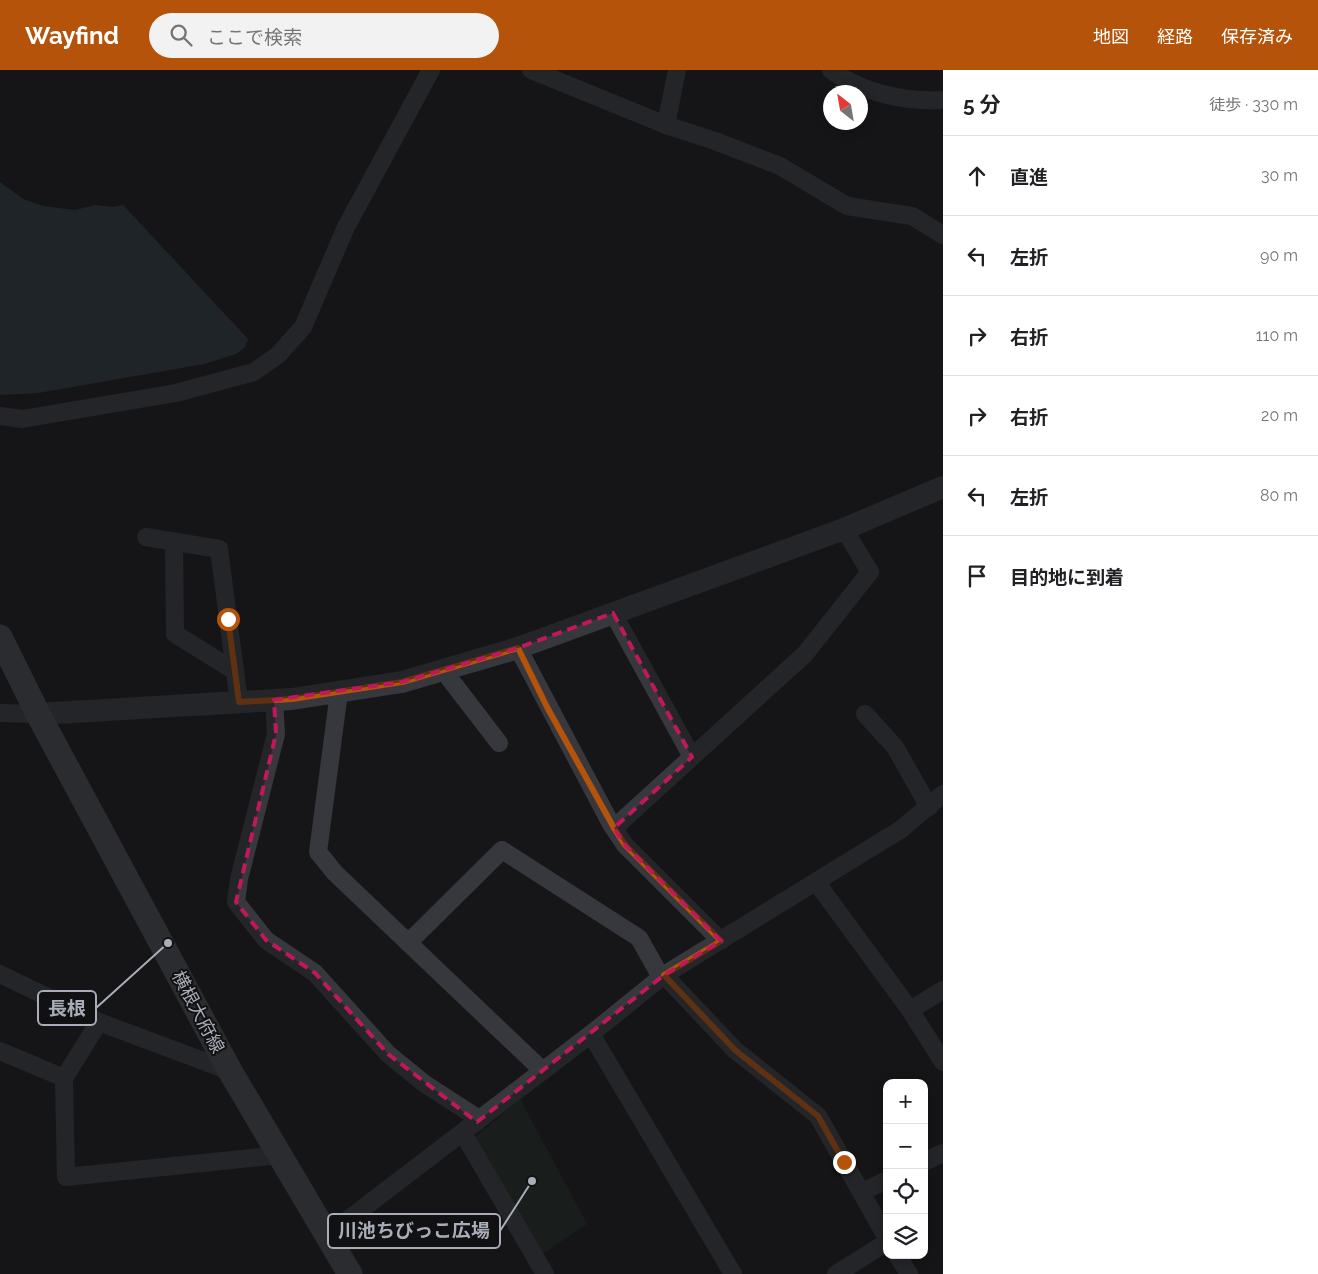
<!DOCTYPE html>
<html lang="ja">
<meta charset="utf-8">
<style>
body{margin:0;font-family:Raleway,"Noto Sans JP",sans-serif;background:#f2f2f2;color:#202124}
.controls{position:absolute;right:15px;bottom:15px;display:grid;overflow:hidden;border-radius:10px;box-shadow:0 2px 12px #0003}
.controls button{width:45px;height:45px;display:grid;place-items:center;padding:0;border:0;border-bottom:1px solid #e0e0e0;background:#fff;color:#202124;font:25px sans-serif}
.compass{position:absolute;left:823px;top:15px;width:45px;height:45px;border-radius:50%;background:#fff;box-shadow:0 2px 12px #0003;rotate:329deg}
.stop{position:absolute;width:15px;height:15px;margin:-11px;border:4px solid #b45309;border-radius:50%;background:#fff}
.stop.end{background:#b45309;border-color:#fff;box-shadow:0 1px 5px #0008}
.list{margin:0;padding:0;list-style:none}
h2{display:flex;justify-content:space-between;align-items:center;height:65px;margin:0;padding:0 20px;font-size:21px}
h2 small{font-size:16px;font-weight:400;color:#757577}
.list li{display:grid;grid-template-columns:32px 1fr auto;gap:15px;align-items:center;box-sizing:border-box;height:80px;padding:0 20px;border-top:1px solid #e0e0e0}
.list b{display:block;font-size:19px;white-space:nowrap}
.list em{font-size:16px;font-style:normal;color:#757577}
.icon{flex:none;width:28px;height:28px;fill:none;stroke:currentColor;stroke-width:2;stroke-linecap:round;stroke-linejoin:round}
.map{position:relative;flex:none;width:943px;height:1204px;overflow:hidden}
header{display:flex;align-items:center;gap:30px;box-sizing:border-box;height:70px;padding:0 25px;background:#b45309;color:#fff}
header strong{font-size:24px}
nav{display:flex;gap:28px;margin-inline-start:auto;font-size:18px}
.search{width:350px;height:45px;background:#f2f2f2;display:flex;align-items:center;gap:12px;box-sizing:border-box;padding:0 18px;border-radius:28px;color:#757577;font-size:19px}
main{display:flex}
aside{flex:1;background:#fff}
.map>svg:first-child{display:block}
</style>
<header>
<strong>Wayfind</strong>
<div class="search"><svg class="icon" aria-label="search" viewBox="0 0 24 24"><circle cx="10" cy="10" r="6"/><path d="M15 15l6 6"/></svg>ここで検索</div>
<nav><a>地図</a><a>経路</a><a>保存済み</a></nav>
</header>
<main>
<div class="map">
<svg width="943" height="1204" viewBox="0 0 943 1204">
<rect width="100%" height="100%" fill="#161618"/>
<polygon fill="#1e261f" points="520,1029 587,1154 542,1184 474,1068"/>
<polygon fill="#2c353c" points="0,112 23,129 43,136 75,140 95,135 114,137 123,135 248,269 245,277 236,284 204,294 38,323 0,325"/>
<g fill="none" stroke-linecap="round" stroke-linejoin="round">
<g stroke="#37383d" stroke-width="18">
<polyline points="531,0 666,55 715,71 780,96 847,136 912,146 943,165"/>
<path d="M831 0C862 23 905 32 943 30"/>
<polyline points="666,55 677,0"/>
<polyline points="0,346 22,349 176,323 254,302 278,285 303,257 346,157 431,0"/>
<polyline points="146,467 219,479 239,632"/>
<polyline points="174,472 175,564 235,601"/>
<polyline points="613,543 692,687"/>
<polyline points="518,578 611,754 625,775 721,871"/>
<polyline points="443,600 499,673"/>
<polyline points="339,622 318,782 335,803 543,1001"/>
<polyline points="274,630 276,664 239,809 236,832 266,870 315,903 388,984 425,1014 473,1045 477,1052"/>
<polyline points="0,643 38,644"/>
<polyline points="865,644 895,677 929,737"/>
<polyline points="614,758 805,584 870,502 844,459"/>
<polyline points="817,813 910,940 943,992"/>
<polyline points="408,873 502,780 639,868 661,907"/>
<polyline points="0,904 99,952 230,1001"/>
<polyline points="664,905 735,980 818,1046 887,1168"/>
<polyline points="910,940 943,920"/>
<polyline points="99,952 64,1008 66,1107 281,1085"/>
<polyline points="591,964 733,1204"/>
<polyline points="0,981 64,1008"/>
<polyline points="463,1063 545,1204"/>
<polyline points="924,1092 943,1083"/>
<polyline points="862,1122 887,1110"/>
<polyline points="328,1165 591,964 664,905 900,760 943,724"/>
<polyline points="897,1185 909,1204"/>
<polyline points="836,1204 887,1172"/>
</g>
<polyline stroke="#37383d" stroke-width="22" points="38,644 292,629 402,612 518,578 844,459 943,417"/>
<polyline stroke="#45474d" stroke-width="25" points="0,567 38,644 230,1001 350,1204"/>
</g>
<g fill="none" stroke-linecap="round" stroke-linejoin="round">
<polyline stroke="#b45309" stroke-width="6" points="228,549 239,632 292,629 402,612 518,578 547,637 614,758 625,775 721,871 664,905 735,980 818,1046 844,1092"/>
</g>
<path d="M0 0H943V1204H0ZM613 543 692 687 614 758 625 775 721 871 664 905 477 1052 388 984 315 903 266 870 236 832 276 664 274 630 402 612 518 578Z" fill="#161618" fill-opacity=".55" fill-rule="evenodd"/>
<path fill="none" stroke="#c2185b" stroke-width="4" stroke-dasharray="10 6" stroke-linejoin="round" d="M613 543 692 687 614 758 625 775 721 871 664 905 477 1052 388 984 315 903 266 870 236 832 276 664 274 630 402 612 518 578Z"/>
<g text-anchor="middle" stroke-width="4" stroke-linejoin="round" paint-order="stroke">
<g font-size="18" fill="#a8adb8" stroke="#111113">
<text transform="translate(198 942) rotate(62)" y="6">横根大府線</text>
</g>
</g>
<path fill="none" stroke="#a8adb8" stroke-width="2" d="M168 873L96 938M532 1111L500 1161"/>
<g fill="#a8adb8" stroke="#111113" stroke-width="2">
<circle cx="168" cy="873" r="5"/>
<circle cx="532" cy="1111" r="5"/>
</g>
<g fill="#111113" stroke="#a8adb8" stroke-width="2">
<rect x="38" y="921" width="58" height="34" rx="5"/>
<rect x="328" y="1144" width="172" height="34" rx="5"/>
</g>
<g font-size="19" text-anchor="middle" font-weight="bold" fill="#a8adb8">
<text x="67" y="945">長根</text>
<text x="414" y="1167">川池ちびっこ広場</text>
</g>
</svg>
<div class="controls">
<button>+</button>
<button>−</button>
<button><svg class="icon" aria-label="locate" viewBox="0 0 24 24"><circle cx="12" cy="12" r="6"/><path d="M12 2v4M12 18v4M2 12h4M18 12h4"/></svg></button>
<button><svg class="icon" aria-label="layers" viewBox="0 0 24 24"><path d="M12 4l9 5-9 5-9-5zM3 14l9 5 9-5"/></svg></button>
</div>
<svg class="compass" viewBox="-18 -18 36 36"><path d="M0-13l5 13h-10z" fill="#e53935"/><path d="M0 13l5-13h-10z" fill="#757577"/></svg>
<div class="stop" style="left:228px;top:549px"></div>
<div class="stop end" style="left:844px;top:1092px"></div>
</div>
<aside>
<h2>5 分<small>徒歩 · 330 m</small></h2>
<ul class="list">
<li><svg class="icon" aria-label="ahead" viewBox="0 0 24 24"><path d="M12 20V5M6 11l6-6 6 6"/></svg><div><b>直進</b></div><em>30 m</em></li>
<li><svg class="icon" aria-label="left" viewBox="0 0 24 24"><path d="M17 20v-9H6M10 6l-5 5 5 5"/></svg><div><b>左折</b></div><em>90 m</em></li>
<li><svg class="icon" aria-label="right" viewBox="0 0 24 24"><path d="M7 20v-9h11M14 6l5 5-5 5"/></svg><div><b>右折</b></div><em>110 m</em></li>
<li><svg class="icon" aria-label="right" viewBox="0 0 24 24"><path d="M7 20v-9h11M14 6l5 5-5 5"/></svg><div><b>右折</b></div><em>20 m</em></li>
<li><svg class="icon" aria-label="left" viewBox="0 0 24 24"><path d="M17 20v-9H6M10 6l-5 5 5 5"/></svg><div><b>左折</b></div><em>80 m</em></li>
<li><svg class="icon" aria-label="arrive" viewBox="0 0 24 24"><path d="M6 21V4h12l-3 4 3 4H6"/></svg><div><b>目的地に到着</b></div></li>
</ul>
</aside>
</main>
